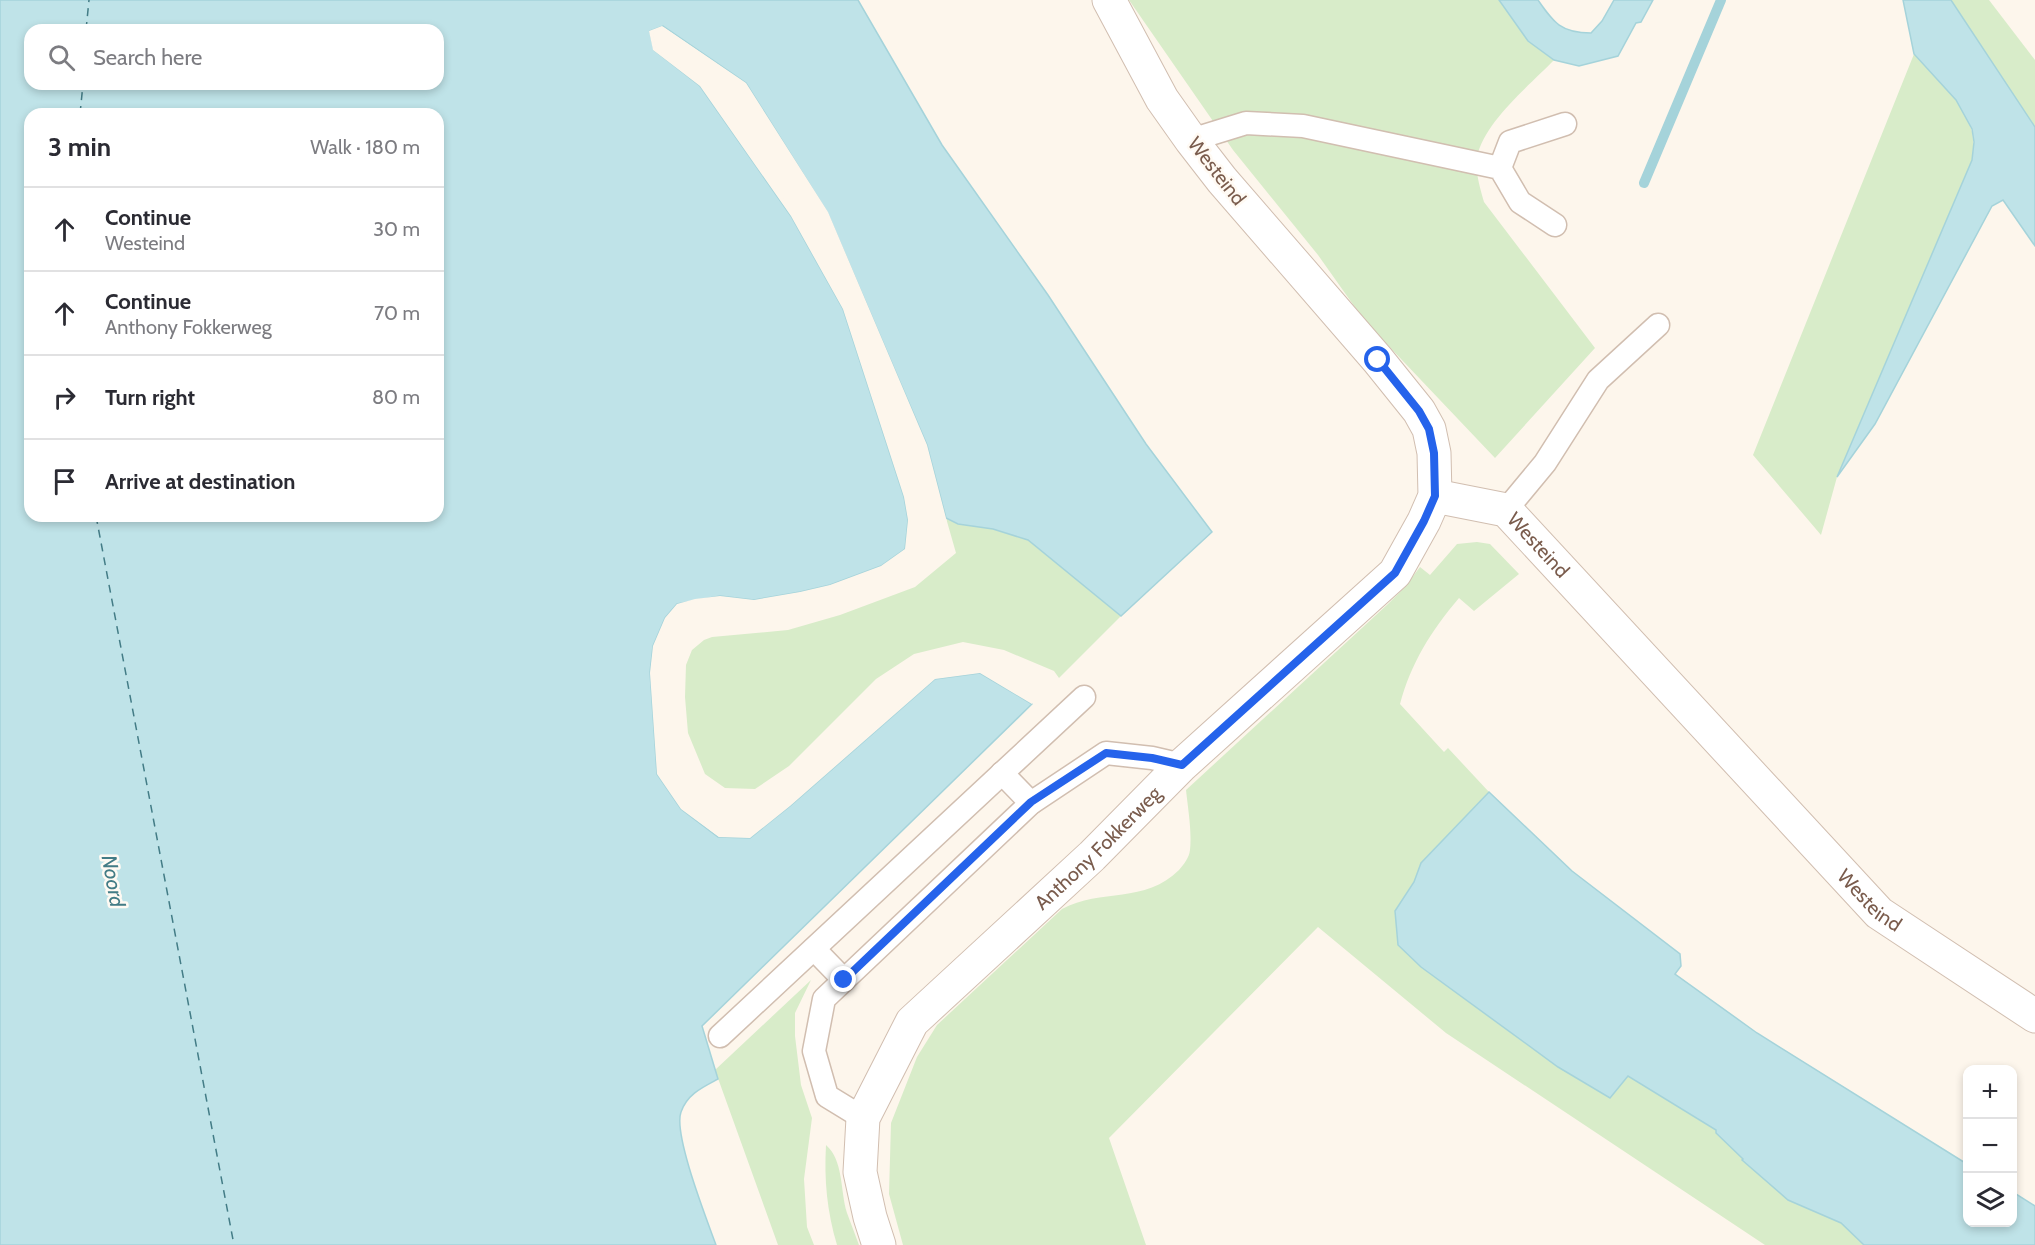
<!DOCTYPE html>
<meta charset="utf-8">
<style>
body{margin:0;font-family:Cabin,sans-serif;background:#f7f7f7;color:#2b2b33}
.controls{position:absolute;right:18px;bottom:18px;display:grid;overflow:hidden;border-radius:12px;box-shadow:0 3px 9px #0003}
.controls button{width:54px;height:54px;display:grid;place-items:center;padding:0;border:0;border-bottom:2px solid #e1e1e2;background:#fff;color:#2b2b33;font:30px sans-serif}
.stop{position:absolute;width:18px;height:18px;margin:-14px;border:4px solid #2563eb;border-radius:50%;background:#fff}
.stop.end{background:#2563eb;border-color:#fff;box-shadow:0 2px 6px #0008}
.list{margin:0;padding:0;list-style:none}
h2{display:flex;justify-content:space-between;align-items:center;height:78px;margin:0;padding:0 24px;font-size:26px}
h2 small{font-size:20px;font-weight:400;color:#7c7c81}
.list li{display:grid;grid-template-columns:39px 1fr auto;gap:18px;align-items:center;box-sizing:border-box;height:84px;padding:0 24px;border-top:2px solid #e1e1e2}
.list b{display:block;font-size:22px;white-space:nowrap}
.list p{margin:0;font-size:20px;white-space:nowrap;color:#7c7c81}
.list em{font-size:20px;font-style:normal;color:#7c7c81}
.icon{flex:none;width:33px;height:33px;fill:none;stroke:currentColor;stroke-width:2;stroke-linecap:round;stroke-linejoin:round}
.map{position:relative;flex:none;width:2035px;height:1245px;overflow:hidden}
.search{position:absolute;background:#fff;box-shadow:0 3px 9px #0003;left:24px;top:24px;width:420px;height:66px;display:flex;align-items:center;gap:15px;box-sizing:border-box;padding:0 21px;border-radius:18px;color:#7c7c81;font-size:22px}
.panel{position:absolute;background:#fff;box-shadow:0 3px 9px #0003;left:24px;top:108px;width:420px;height:414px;border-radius:18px}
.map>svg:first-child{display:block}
</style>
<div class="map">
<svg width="2035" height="1245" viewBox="0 0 2035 1245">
<rect width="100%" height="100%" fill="#fdf6ec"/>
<g fill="#d8ecc9">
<path d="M1129 0H1499L1528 41 1554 60C1530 85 1484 122 1477 157 1475 172 1480 188 1484 202L1595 348 1495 458 1364 320 1318 255 1233 150Z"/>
<polygon points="1951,0 1989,0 2035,60 2035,127"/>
<path d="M1914 54C1934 76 1966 104 1972 132 1974 142 1973 151 1972 160L1837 477 1821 535 1753 455Z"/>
<polygon points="946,518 958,524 993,529 1028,540 1121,616 1059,678 1054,671 1004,650 963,642 914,654 876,679 789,766 755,789 725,788 705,774 688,733 685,697 686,665 692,650 704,640 712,637 788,630 840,615 915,587 956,553"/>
<path d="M1477 542 1490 544 1519 574 1474 611 1459 598C1431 631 1411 663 1400 704L1444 752 1448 748 1489 792 1421 863 1414 882 1395 911 1398 945 1421 967 1558 1067 1610 1097 1628 1076 1717 1131 1716 1133 1788 1200 1841 1223 1864 1245H1765L1446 1033 1318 927 1109 1138 1146 1245H903L889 1194 891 1123 917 1057 937 1025 1062 909C1101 888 1145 904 1179 870 1184 864 1189 858 1190 850 1192 831 1188 809 1186 790L1388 604 1404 588 1420 567 1430 575 1457 544Z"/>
<polygon points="811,980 795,1013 795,1036 801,1085 812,1118 804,1179 807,1227 814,1245 778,1245 715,1070"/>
<path d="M826 1145C844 1161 840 1191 847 1213 851 1224 855 1234 859 1245H837C827 1211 824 1180 826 1145Z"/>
</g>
<g fill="#bfe3e8" stroke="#a5d3da" stroke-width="1.5" fill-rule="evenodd">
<path d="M0 0H858L942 145 1048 295 1146 444 1212 532 1121 616 1028 540 993 529 958 524 946 518 927 445 827 212 746 83 663 26 650 31 654 50 700 86 791 216 843 309 904 497 908 520 905 549 881 566 830 585 800 592 754 600 720 596 677 604 665 618 653 646 650 672 657 774 681 809 718 837 750 838 790 806 935 679 980 673 1032 704 702 1026 718 1079C703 1087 687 1094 681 1112 673 1134 707 1220 716 1245H0ZM30 30H438V84H30ZM30 114H438V516H30Z"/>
<path d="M1499 0H1538C1554 23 1561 33 1591 33L1602 21 1614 0H1653L1641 22 1636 23 1618 56 1579 66 1554 60 1528 41Z"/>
<polygon points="1903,0 1951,0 2035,127 2035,246 2003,200 1992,206 1875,424 1837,477 1972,160 1974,142 1972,129 1956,100 1914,54"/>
<polygon points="1489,792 1572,871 1680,954 1681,966 1675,974 1757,1033 1967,1164 1968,1222 2012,1222 2013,1192 2035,1206 2035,1245 1864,1245 1841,1223 1788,1200 1742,1160 1743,1159 1716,1133 1716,1130 1628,1076 1610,1098 1558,1067 1421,967 1398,945 1395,911 1414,882 1421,863"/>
</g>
<polygon fill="#fdf6ec" points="662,26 746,83 828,212 927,445 947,522 943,519 924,446 825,213 743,85 662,29 653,33 656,48 702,84 794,214 845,307 907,496 911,520 908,551 882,569 831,588 800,595 754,603 720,599 696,602 679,606 667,619 656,647 653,673 660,773 683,807 720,834 749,835 789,804 933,676 981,670 1034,702 1032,704 980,673 935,679 790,806 750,838 719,837 681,809 657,774 650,673 653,646 665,618 677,604 695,599 720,596 754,600 800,592 830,585 881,566 905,549 908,520 904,497 843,309 791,216 700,86 653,50 649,31"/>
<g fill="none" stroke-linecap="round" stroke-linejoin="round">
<polyline stroke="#a5d3da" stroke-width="10" points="1644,183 1721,0"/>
<g stroke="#437c86" stroke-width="1.5" stroke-dasharray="8 6" stroke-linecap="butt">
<polyline points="86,30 89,0"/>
<polyline points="80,114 83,84"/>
<polyline points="96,516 234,1245"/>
</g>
<defs>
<g id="service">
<polyline points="1191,140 1246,123 1303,126 1500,168 1520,202 1555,225"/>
<polyline points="1500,168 1510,142 1565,124"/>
<polyline points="1506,510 1545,463 1598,380 1658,325"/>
<polyline points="1002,773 1031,803"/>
<polyline points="814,949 844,980"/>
<polyline points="720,1036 1084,697"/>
<polyline points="863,1118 827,1096 814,1051 824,999 1031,803 1106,753 1152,758 1182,765"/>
</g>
<g id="minor">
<path id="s1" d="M1435 496 1506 510 1879 913 2035 1016"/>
<path id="s2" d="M879 1245 870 1217 860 1172 863 1118 912 1022 1092 856 1182 765 1395 573 1424 521 1435 496 1434 453 1429 429 1419 411 1378 360 1222 180 1191 140 1162 99 1109 0"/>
</g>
</defs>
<use href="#service" stroke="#d1beb0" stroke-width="25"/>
<use href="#minor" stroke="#d1beb0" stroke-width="35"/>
<use href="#service" stroke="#fff" stroke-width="22"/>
<use href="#minor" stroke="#fff" stroke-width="33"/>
</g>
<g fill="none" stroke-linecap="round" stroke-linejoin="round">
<polyline stroke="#2563eb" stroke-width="8" points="844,980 1031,802 1106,753 1152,758 1182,765 1395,573 1424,521 1435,496 1434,453 1429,429 1419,411 1378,360"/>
</g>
<g text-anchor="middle" stroke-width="5" stroke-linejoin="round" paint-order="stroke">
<g font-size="20" fill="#7a5c4d" stroke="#fffaf3">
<text transform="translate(1217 171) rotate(52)" y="7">Westeind</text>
<text dy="7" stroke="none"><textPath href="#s1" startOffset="120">Westeind</textPath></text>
<text dy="7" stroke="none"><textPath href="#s2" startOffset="492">Anthony Fokkerweg</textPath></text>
<text dy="7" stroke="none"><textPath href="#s1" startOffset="606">Westeind</textPath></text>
</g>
<g font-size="21" font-style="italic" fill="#437c86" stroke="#fffaf3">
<text transform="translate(113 881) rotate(80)" y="7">Noord</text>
</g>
</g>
</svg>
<div class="controls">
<button>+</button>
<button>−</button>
<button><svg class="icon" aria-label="layers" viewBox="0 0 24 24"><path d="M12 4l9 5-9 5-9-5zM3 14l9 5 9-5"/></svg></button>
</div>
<div class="stop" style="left:1378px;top:360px"></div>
<div class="stop end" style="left:844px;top:980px"></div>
<div class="search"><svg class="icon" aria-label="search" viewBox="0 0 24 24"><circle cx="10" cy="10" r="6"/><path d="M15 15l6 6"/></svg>Search here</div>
<section class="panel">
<h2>3 min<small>Walk · 180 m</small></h2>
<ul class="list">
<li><svg class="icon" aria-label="ahead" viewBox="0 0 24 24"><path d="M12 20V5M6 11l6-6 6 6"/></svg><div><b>Continue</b><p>Westeind</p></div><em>30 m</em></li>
<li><svg class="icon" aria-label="ahead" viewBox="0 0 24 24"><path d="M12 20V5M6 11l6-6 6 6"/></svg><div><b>Continue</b><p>Anthony Fokkerweg</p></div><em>70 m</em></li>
<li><svg class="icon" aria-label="right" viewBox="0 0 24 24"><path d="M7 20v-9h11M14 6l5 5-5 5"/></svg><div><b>Turn right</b></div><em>80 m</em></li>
<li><svg class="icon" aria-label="arrive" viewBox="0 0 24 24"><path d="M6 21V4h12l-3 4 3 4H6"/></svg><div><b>Arrive at destination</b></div></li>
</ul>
</section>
</div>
